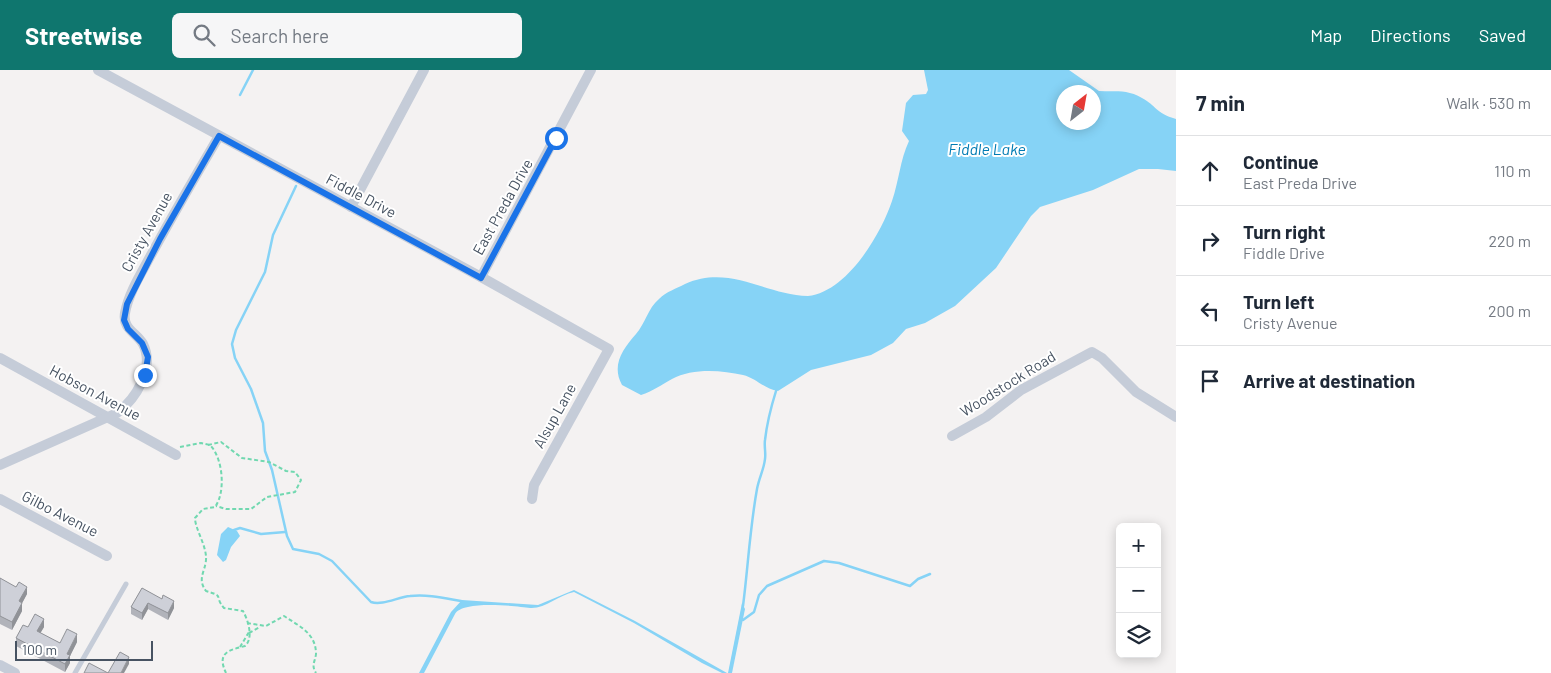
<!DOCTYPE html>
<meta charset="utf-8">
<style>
body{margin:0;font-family:Barlow,sans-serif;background:#f6f6f7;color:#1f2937}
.controls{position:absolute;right:15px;bottom:15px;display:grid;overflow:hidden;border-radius:8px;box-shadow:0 2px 12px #0003}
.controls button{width:45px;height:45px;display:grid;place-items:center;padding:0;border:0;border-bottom:1px solid #e0e1e3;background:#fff;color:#1f2937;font:25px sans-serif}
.compass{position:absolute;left:1056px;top:15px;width:45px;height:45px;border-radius:50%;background:#fff;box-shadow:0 2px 12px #0003;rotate:31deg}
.scale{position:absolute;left:15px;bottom:12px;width:138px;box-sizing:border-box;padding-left:5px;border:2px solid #475362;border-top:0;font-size:14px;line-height:18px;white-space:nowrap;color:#475362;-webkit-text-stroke:4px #fff;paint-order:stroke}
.stop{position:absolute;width:15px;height:15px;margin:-11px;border:4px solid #1a73e8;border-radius:50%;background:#fff}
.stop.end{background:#1a73e8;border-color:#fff;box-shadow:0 1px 5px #0008}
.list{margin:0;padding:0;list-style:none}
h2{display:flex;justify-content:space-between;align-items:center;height:65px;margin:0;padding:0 20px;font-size:21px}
h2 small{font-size:16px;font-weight:400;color:#747a83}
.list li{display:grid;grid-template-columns:32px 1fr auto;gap:15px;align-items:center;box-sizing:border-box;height:70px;padding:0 20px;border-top:1px solid #e0e1e3}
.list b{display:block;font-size:19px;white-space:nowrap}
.list p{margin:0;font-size:16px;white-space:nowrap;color:#747a83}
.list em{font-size:16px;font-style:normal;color:#747a83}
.icon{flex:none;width:28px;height:28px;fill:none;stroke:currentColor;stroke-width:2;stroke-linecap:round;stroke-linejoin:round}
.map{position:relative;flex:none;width:1176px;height:603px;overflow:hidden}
header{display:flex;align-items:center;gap:30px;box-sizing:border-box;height:70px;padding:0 25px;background:#0f766e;color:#fff}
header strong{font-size:24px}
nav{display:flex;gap:28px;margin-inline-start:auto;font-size:18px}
.search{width:350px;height:45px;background:#f6f6f7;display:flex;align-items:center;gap:12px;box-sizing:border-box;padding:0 18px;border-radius:8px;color:#747a83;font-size:19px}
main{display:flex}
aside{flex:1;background:#fff}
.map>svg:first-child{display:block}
</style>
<header>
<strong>Streetwise</strong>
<div class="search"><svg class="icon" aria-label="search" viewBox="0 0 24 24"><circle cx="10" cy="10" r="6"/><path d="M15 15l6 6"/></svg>Search here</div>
<nav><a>Map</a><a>Directions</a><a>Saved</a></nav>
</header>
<main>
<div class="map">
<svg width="1176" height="603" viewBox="0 0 1176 603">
<rect width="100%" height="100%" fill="#f4f2f2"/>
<g fill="#86d3f6" fill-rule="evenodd">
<path d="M924 0H1069L1099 21C1115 22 1127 19 1142 28 1157 36 1155 43 1176 49V101L1158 99H1139L1093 120 1040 137 1031 146 996 198 955 236 925 253 906 259 893 273 871 285 811 300 778 321C764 319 756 308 743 305 721 300 692 298 672 309 661 315 653 321 641 325L622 315C611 295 623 279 636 264 645 254 648 238 659 229 667 221 676 219 685 214 730 194 765 225 808 226 847 222 881 164 892 131 899 111 900 90 909 71L902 61 906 33 913 25 926 24 928 20ZM1094 22V52H1064V22Z"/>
<polygon points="228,457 237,461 240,466 231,477 226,490 223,492 217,485 221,464"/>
<path d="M574 520 635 551 727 603H722L702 593 634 553 574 522C559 525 545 539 530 538 515 536 463 530 455 544L424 603H419L451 542 462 530 538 535Z"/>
<polygon points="742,533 745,539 732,603 728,603"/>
</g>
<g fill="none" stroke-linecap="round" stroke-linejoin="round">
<g stroke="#86d3f6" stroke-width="2.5">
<polyline points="240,25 253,0"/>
<path d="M296 116 273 165 265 202 236 260 232 274 235 288 251 319 263 353 265 381 272 400 287 466 293 479 319 484 332 491 371 532C382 536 398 527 410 526 427 524 444 528 461 531"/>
<polyline points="234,460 240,458 261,464 285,462"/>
<path d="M743 536C748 497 750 457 757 419 759 408 764 399 765 389 766 383 764 376 765 370 767 353 771 337 776 321"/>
<polyline points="743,550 754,542 759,525 767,516 824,491 839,493 910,516 918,509 930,504"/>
</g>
<g stroke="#71d8b0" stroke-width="2" stroke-dasharray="4 2.5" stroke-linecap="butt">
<polyline points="208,375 221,372 242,388 269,392 286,401 295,402 301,410 295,422 267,427 251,439 226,439 216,436"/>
<path d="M180 377 201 373 210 375C223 388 226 422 215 437L203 439 195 448C195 459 207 476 206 490 205 502 197 509 206 521 226 527 213 525 224 538L243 541C248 550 254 568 245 576 230 580 216 582 226 603"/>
<path d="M247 553 266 556 284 546C299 556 316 563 316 584 315 592 311 595 316 603"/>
<polyline points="249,563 260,557"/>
<polyline points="240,577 249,562"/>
</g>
<polyline stroke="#c5ccd8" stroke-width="5" points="75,603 126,514"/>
<g stroke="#c5ccd8" stroke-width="10">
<polyline points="98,0 481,207 609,279 534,415 532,429"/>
<polyline points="351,137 424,0"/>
<polyline points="481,207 591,0"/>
<polyline points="0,288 176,385"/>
<polyline points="952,366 986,347 1021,320 1092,282 1102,288 1136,322 1176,347"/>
<path d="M0 395 117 343C136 329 155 298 143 274 137 263 122 259 125 243 129 222 141 204 151 185 173 145 196 105 219 66"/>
<polyline points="0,429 107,486"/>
<polyline points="0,595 15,603"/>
</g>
</g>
<g fill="#b1b3ba">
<polygon points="0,508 27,524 22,533 22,541 12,560 0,554"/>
<polygon points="142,518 174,538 168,550 148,539 142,550 131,544 131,537"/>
<polygon points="28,557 44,557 40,563 60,573 77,572 70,586 70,593 65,602 16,576 16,568"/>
</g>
<g fill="#909297">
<polygon points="27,517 27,524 19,539 19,531"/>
<polygon points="174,531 174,538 168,550 168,543"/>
<polygon points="22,533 22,541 12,560 12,552"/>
<polygon points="148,533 148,539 142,550 142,543"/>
<polygon points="44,549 44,557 37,569 37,561"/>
<polygon points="77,564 77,572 70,586 70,593 65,602 65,594 67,584"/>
<polygon points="129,587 129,594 124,603 121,603"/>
</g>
<g fill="#ced0d8" stroke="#909297">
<polygon points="0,508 16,517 19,512 27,517 19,531 22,533 12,552 0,546"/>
<polygon points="142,518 162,529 163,525 174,531 168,543 148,533 142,543 131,537"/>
<polygon points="35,544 44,549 37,561 60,573 67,559 77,564 67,584 70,585 65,594 16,568 23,555 28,557"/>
<polygon points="120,582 129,587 121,603 108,603"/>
<polygon points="89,593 108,603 84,603"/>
</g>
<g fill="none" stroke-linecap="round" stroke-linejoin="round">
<polyline stroke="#1a73e8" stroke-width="6" points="145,305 148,287 142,273 128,259 124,250 127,234 160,169 219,66 481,208 556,68"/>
</g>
<g text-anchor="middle" stroke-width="4" stroke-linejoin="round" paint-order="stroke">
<g font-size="15" fill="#475362" stroke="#fff">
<text transform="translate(361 126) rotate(28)" y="5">Fiddle Drive</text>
<text transform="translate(503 137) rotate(-61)" y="5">East Preda Drive</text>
<text transform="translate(147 162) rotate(-61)" y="5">Cristy Avenue</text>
<text transform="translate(1008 314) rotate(-32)" y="5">Woodstock Road</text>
<text transform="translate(95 323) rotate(28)" y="5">Hobson Avenue</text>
<text transform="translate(555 346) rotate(-61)" y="5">Alsup Lane</text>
<text transform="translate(60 444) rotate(27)" y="5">Gilbo Avenue</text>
</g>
<g font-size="16" font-style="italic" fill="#017bb3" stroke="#fff">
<text x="987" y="85">Fiddle Lake</text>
</g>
</g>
</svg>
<div class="controls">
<button>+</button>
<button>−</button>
<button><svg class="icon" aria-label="layers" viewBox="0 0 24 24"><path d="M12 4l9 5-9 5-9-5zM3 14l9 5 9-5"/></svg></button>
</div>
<svg class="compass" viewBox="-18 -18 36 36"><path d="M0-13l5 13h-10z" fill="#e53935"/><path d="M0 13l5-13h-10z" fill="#747a83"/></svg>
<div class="scale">100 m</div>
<div class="stop" style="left:556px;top:68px"></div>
<div class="stop end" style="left:145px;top:305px"></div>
</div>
<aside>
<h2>7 min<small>Walk · 530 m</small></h2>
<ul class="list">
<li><svg class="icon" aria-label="ahead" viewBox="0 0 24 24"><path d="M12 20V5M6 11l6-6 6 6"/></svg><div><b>Continue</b><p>East Preda Drive</p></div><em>110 m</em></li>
<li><svg class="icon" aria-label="right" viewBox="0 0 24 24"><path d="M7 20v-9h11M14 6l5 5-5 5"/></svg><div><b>Turn right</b><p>Fiddle Drive</p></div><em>220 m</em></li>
<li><svg class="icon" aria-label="left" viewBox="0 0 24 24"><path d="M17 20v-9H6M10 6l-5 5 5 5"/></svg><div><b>Turn left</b><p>Cristy Avenue</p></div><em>200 m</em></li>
<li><svg class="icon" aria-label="arrive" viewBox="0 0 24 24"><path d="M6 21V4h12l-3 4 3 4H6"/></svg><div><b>Arrive at destination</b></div></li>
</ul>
</aside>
</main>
